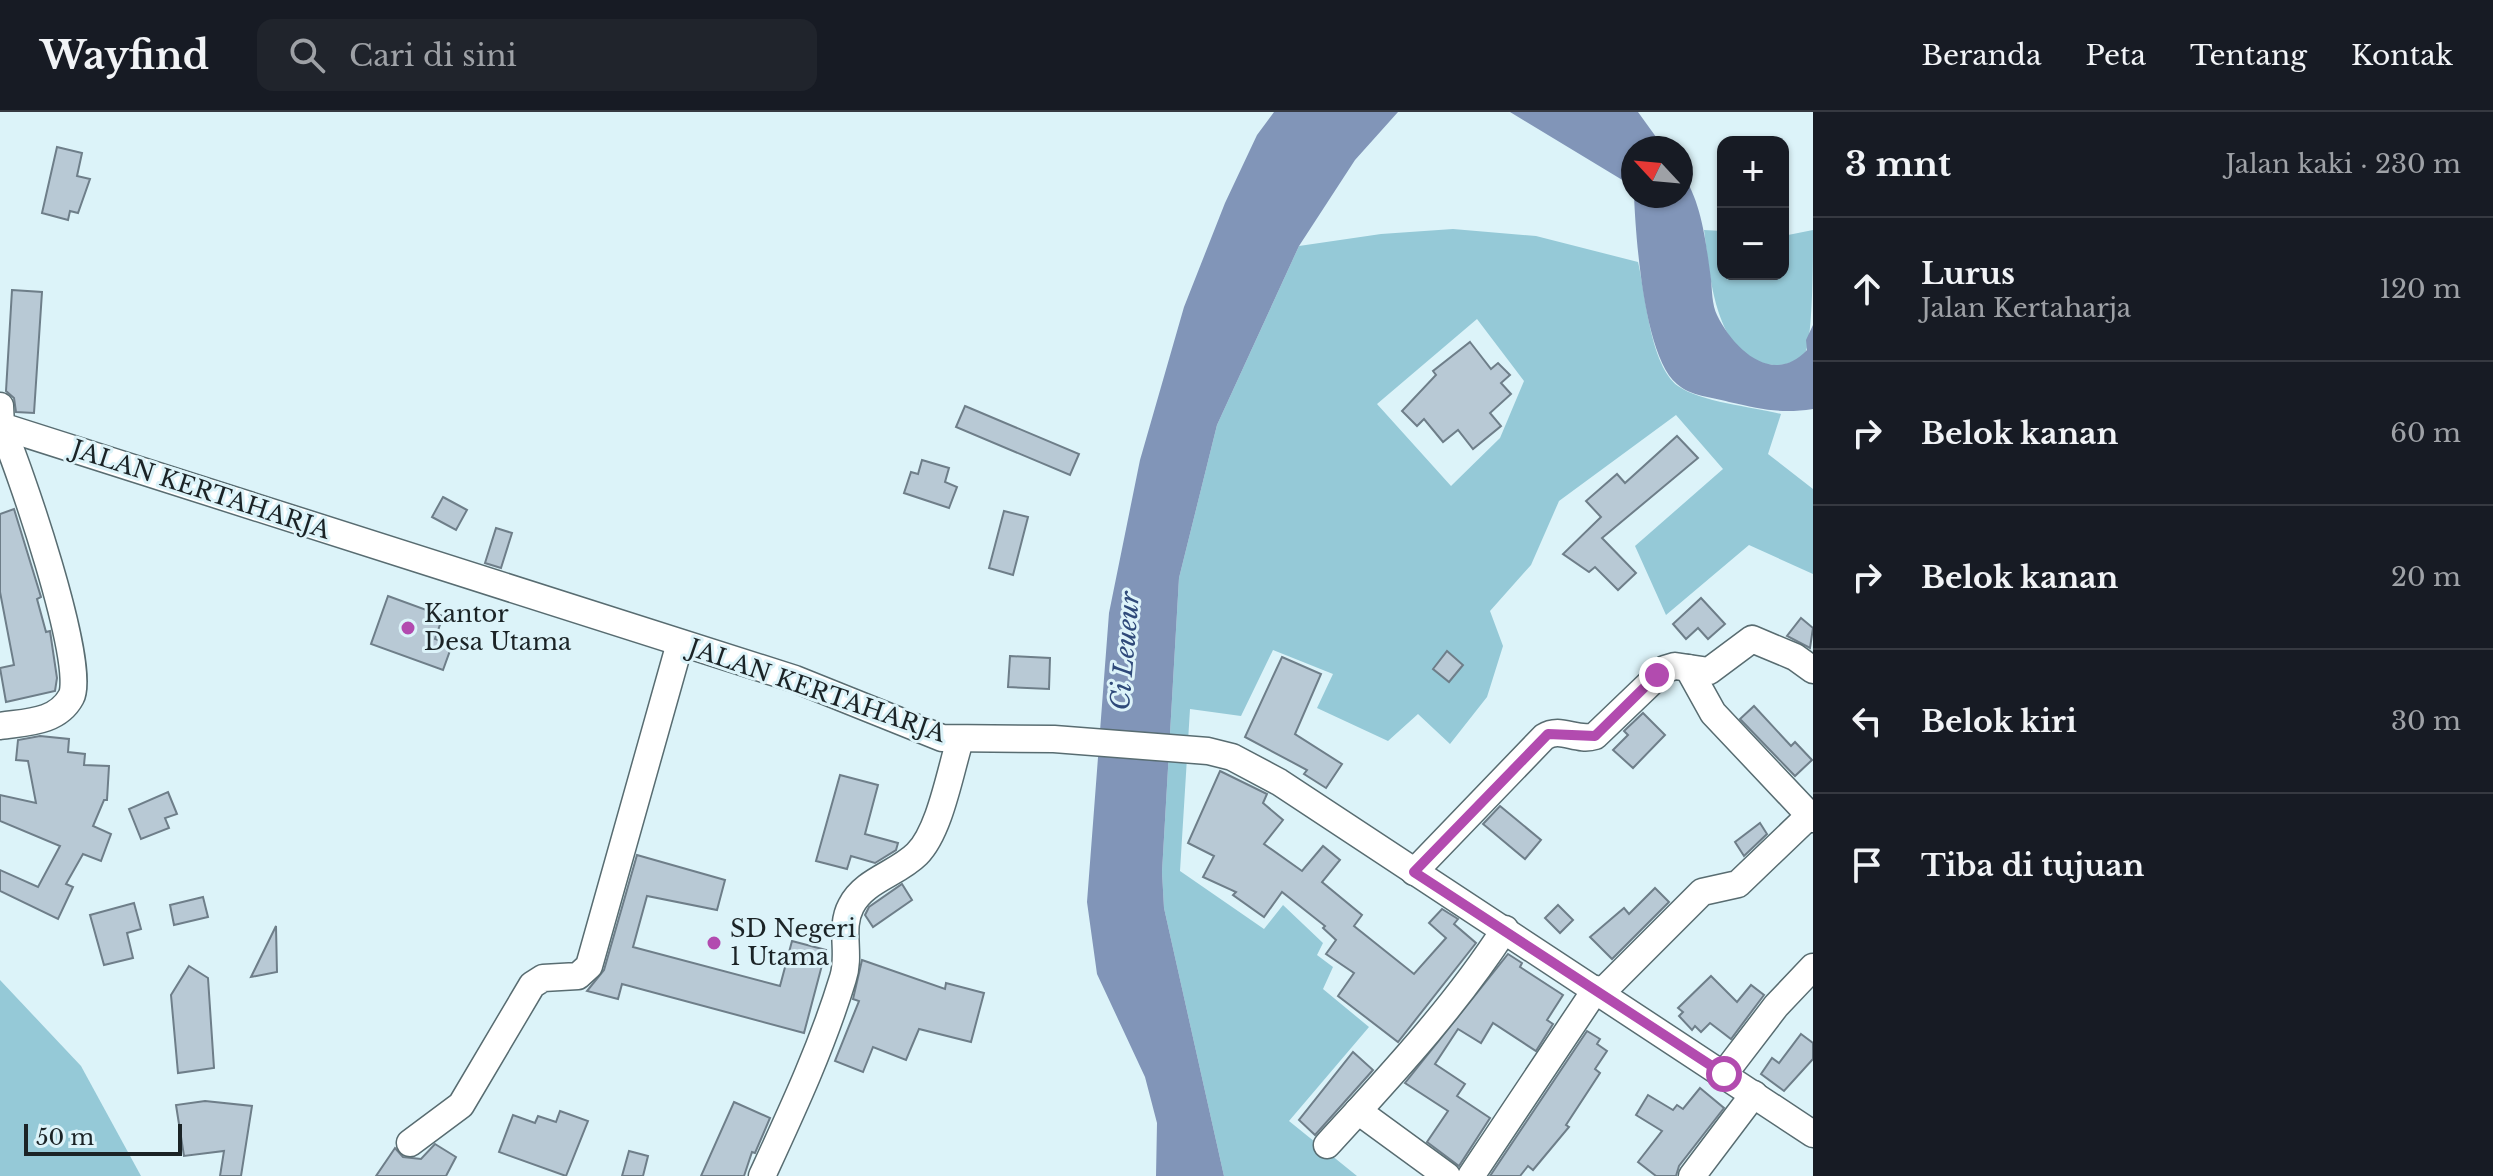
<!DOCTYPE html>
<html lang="id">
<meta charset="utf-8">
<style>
body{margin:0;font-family:"Libre Baskerville",serif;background:#20242c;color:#f1f3f6}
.controls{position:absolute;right:24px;top:24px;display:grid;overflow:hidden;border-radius:16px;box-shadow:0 2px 6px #0004}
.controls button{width:72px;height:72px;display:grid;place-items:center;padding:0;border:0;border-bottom:2px solid #363941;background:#171b24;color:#f1f3f6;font:40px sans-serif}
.compass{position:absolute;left:1621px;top:24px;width:72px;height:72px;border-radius:50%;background:#171b24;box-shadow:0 2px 6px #0004;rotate:296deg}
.scale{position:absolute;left:24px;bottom:20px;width:158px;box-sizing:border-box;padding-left:8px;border:4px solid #1b2326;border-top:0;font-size:22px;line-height:28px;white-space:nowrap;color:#1b2326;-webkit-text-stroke:6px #dcf3f9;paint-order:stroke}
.stop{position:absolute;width:24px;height:24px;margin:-18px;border:6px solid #b24baf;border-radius:50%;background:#fff}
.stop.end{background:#b24baf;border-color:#fff;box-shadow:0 2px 8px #0008}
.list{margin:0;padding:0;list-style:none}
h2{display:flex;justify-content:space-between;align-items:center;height:104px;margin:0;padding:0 32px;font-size:34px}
h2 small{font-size:26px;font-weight:400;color:#9ea1a6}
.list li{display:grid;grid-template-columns:52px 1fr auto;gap:24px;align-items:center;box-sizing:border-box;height:144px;padding:0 32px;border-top:2px solid #363941}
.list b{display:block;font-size:30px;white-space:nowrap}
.list p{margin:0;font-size:26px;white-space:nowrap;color:#9ea1a6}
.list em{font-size:26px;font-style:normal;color:#9ea1a6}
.icon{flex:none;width:44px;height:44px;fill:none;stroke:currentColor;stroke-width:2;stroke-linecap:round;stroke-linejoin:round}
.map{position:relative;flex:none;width:1813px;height:1064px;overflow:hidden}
header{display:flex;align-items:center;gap:48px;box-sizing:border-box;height:112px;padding:0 40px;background:#171b24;border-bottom:2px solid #363941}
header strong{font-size:38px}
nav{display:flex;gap:44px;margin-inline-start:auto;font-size:28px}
.search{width:560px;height:72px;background:#20242c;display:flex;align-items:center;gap:20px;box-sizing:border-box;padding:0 28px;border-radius:16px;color:#9ea1a6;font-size:30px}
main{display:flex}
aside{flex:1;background:#171b24}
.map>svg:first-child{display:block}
</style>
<header>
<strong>Wayfind</strong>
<div class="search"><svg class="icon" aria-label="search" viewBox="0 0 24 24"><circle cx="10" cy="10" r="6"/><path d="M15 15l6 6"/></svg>Cari di sini</div>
<nav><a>Beranda</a><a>Peta</a><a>Tentang</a><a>Kontak</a></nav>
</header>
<main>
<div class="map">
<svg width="1813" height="1064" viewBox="0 0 1813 1064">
<rect width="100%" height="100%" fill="#dcf3f9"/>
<g fill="#95c9d7" fill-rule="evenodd">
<path d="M1453 117 1536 124 1638 150C1646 184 1650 253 1678 274 1700 290 1754 295 1781 302L1768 342 1813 377V462L1749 433 1666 503 1635 434 1723 357 1676 303 1559 389 1531 453 1490 499 1503 534 1487 585 1450 632 1418 602 1388 629 1317 596 1333 562 1273 538 1241 604 1190 597 1180 759 1264 817 1283 793 1323 831 1317 843 1333 855 1323 877 1369 915 1289 1009 1357 1064H1224L1164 796 1162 760 1179 466 1217 313 1299 134 1381 122ZM1477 207 1524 269 1500 326 1451 374 1377 292Z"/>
<path d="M1704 118 1723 119V162H1783V124L1813 118C1813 144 1813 220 1806 239 1800 249 1784 254 1774 253 1714 249 1710 162 1704 118Z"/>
<polygon points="0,868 81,954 141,1064 0,1064"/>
</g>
<g fill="#8195b8">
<polygon points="1274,0 1398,0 1355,48 1299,134 1217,313 1179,466 1162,760 1164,796 1224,1064 1156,1064 1157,1011 1145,965 1097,862 1087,790 1109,501 1140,348 1184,195 1225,91 1257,23"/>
<polygon points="1510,0 1638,0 1664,36 1633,36 1633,82 1624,69"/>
<path d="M1681 60C1702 89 1706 132 1711 167 1712 178 1712 193 1717 203 1734 238 1773 274 1807 238L1806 228 1813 213V297C1780 302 1761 297 1729 290 1712 285 1690 284 1677 272 1644 245 1636 127 1634 84H1681Z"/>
</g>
<g fill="#b8c9d5" stroke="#6e7e89" stroke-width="2">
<polygon points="57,35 82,41 77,64 90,67 78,101 70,99 68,108 42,101"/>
<polygon points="12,178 42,180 34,301 16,300 14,286 6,279"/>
<polygon points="1470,230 1491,257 1498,251 1510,263 1501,271 1511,282 1490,301 1501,314 1473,337 1458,318 1443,330 1424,307 1417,314 1402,299 1436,263 1433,259"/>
<polygon points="965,294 1079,342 1070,363 956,315"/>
<polygon points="1677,324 1698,346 1602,426 1636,461 1618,478 1595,455 1589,460 1563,442 1601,405 1586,389 1617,362 1625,371"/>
<polygon points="922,348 949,356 945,370 957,375 949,396 904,381 911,360 918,362"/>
<polygon points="443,385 467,398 456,418 432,405"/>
<polygon points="14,397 41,485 37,487 46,520 50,519 57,566 55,579 6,590 0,556 14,553 0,480 0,402"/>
<polygon points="1004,399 1028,405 1013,463 989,456"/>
<polygon points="496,416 512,421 501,456 485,451"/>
<polygon points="388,484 443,504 435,527 452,533 443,558 371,532"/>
<polygon points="1701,486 1725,512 1708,527 1698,516 1686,527 1673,512"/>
<polygon points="1801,506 1813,516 1810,536 1787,524"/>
<polygon points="1447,539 1463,553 1449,570 1433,557"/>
<polygon points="1010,544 1050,546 1049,577 1008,575"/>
<polygon points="1282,545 1321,562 1295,622 1342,652 1326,676 1304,662 1307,658 1245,625"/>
<polygon points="1754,594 1791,634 1795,630 1812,648 1795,664 1740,607"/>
<polygon points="1643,601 1665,623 1633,656 1613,638 1628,623 1624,619"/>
<polygon points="40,624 69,627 68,640 85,642 84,653 109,654 107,688 104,688 93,714 111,722 101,749 83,742 66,772 73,775 58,807 0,779 0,758 38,775 60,734 0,709 0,683 36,691 28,649 16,648 18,628"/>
<polygon points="1220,659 1267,682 1263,691 1283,708 1264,732 1302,759 1323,734 1340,748 1322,770 1362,803 1354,814 1414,862 1446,826 1429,811 1442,797 1458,807 1454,812 1476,831 1398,930 1338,884 1354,861 1326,842 1336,828 1323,816 1325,814 1282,780 1264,805 1233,783 1236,780 1203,765 1214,744 1188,731"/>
<polygon points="840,663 878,673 865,722 898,731 896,738 875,751 851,744 847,757 816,749"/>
<polygon points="168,680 177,702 165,706 169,716 141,727 129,697"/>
<polygon points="1500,694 1541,728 1525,747 1483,712"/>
<polygon points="1760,711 1767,722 1744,744 1735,730"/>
<polygon points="637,743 725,768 717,798 647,784 633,835 780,874 792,829 826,838 804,921 622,872 618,887 587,879 604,858"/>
<polygon points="902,772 912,788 873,815 865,803 869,795"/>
<polygon points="1655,776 1669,790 1612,847 1590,825 1624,796 1629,802"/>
<polygon points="203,785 208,805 174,813 170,793"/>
<polygon points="134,791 141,817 127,821 133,846 104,853 90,803"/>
<polygon points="1558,793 1573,808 1560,821 1545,806"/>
<polygon points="276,814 277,860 251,865"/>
<polygon points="1508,842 1522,851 1520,855 1563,883 1547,908 1553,912 1536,939 1493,911 1481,931 1458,917 1435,952 1465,972 1457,984 1490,1006 1459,1054 1427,1030 1448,999 1405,971"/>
<polygon points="862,848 945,877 946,871 984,881 971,930 919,917 906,948 873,935 863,960 835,949 859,889 853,887"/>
<polygon points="189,854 208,866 214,956 178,961 171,883"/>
<polygon points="1711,864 1737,890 1751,873 1764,883 1731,927 1710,911 1701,920 1695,914 1692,918 1679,904 1683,900 1678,896"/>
<polygon points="1587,919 1600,927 1597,932 1607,939 1595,957 1600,961 1566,1013 1569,1015 1533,1058 1528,1054 1520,1064 1490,1064"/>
<polygon points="1801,922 1813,931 1813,947 1784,979 1761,962 1772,946 1779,951"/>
<polygon points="1353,940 1373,958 1315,1023 1299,1008"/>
<polygon points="1700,976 1724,996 1679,1054 1676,1064 1656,1064 1638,1050 1662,1019 1636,1003 1648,983 1673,998 1677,993 1683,997"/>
<polygon points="205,989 252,994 241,1064 220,1064 224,1039 184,1044 176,993"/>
<polygon points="734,990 770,1006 755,1041 752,1040 744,1064 701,1064"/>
<polygon points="560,999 588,1009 566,1064 499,1040 513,1003 535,1011 538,1004 556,1010"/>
<polygon points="435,1032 456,1045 446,1064 376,1064 395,1036 403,1045 421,1047"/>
<polygon points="629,1039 648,1044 643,1064 622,1064"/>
</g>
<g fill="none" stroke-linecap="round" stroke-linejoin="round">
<defs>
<g id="minor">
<polyline points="0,294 1,314 795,567 942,626 1054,627 1208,639 1232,645 1279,670 1813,1022"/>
<polyline points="1688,556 1713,601 1813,707"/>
<path d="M0 614C25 610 57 611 71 585 88 555 18 351 1 314"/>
<path d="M1414 760 1544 625C1561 614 1576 630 1595 624L1665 557 1675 554 1709 559 1752 527 1795 545 1813 558"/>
<polyline points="1602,880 1702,780 1738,772 1809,704"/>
<polyline points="1724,962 1776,894 1813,855"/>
<polyline points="1358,999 1447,1064"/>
<polyline points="410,1031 461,993 532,873 543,866 578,864 589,854 680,531"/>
<path d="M1327 1033C1390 964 1454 896 1505 817"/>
<path d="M762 1064C792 999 822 935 843 866 851 842 839 816 851 794 864 768 897 762 917 742 940 719 950 660 960 628"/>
<polyline points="1471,1064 1596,877"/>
<polyline points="1692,1064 1754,982"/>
</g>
</defs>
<use href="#minor" stroke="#586c71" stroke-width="29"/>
<use href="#minor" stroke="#fff" stroke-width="26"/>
</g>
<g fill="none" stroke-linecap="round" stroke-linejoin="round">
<polyline stroke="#b24baf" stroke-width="10" points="1657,563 1595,624 1548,622 1414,760 1724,962"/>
</g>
<g fill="#b24baf" stroke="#dcf3f9" stroke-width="3">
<circle cx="408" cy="516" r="8"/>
<circle cx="714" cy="831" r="8"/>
</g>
<g text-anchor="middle" stroke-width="6" stroke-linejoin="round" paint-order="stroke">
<g font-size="24" fill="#1b2326" stroke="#dcf3f9">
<text transform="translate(201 378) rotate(18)" y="8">JALAN KERTAHARJA</text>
<text transform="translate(817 579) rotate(19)" y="8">JALAN KERTAHARJA</text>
</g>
<g font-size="24" fill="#1b2326" stroke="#dcf3f9" text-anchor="start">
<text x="424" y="510">Kantor<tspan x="424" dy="28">Desa Utama</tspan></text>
<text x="730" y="825">SD Negeri<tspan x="730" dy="28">1 Utama</tspan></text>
</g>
<g font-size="26" font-style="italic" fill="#2e4979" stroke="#dcf3f9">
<text transform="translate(1125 539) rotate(-85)" y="9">Ci Leueur</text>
</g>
</g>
</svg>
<div class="controls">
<button>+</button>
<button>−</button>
</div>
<svg class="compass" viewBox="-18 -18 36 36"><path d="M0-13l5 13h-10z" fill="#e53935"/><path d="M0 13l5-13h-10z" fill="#9ea1a6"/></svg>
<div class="scale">50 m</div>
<div class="stop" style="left:1724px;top:962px"></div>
<div class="stop end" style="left:1657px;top:563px"></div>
</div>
<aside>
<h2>3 mnt<small>Jalan kaki · 230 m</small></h2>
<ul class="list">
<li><svg class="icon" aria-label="ahead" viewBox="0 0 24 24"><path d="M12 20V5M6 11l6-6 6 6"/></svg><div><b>Lurus</b><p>Jalan Kertaharja</p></div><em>120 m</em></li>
<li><svg class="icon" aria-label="right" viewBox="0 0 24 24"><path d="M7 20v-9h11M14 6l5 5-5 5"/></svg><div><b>Belok kanan</b></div><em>60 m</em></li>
<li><svg class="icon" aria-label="right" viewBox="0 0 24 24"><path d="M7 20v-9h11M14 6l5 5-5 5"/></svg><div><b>Belok kanan</b></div><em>20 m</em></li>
<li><svg class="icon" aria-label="left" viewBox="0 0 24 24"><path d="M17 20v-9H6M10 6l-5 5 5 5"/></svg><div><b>Belok kiri</b></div><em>30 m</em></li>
<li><svg class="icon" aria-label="arrive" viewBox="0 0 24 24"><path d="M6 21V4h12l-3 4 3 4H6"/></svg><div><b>Tiba di tujuan</b></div></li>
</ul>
</aside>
</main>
